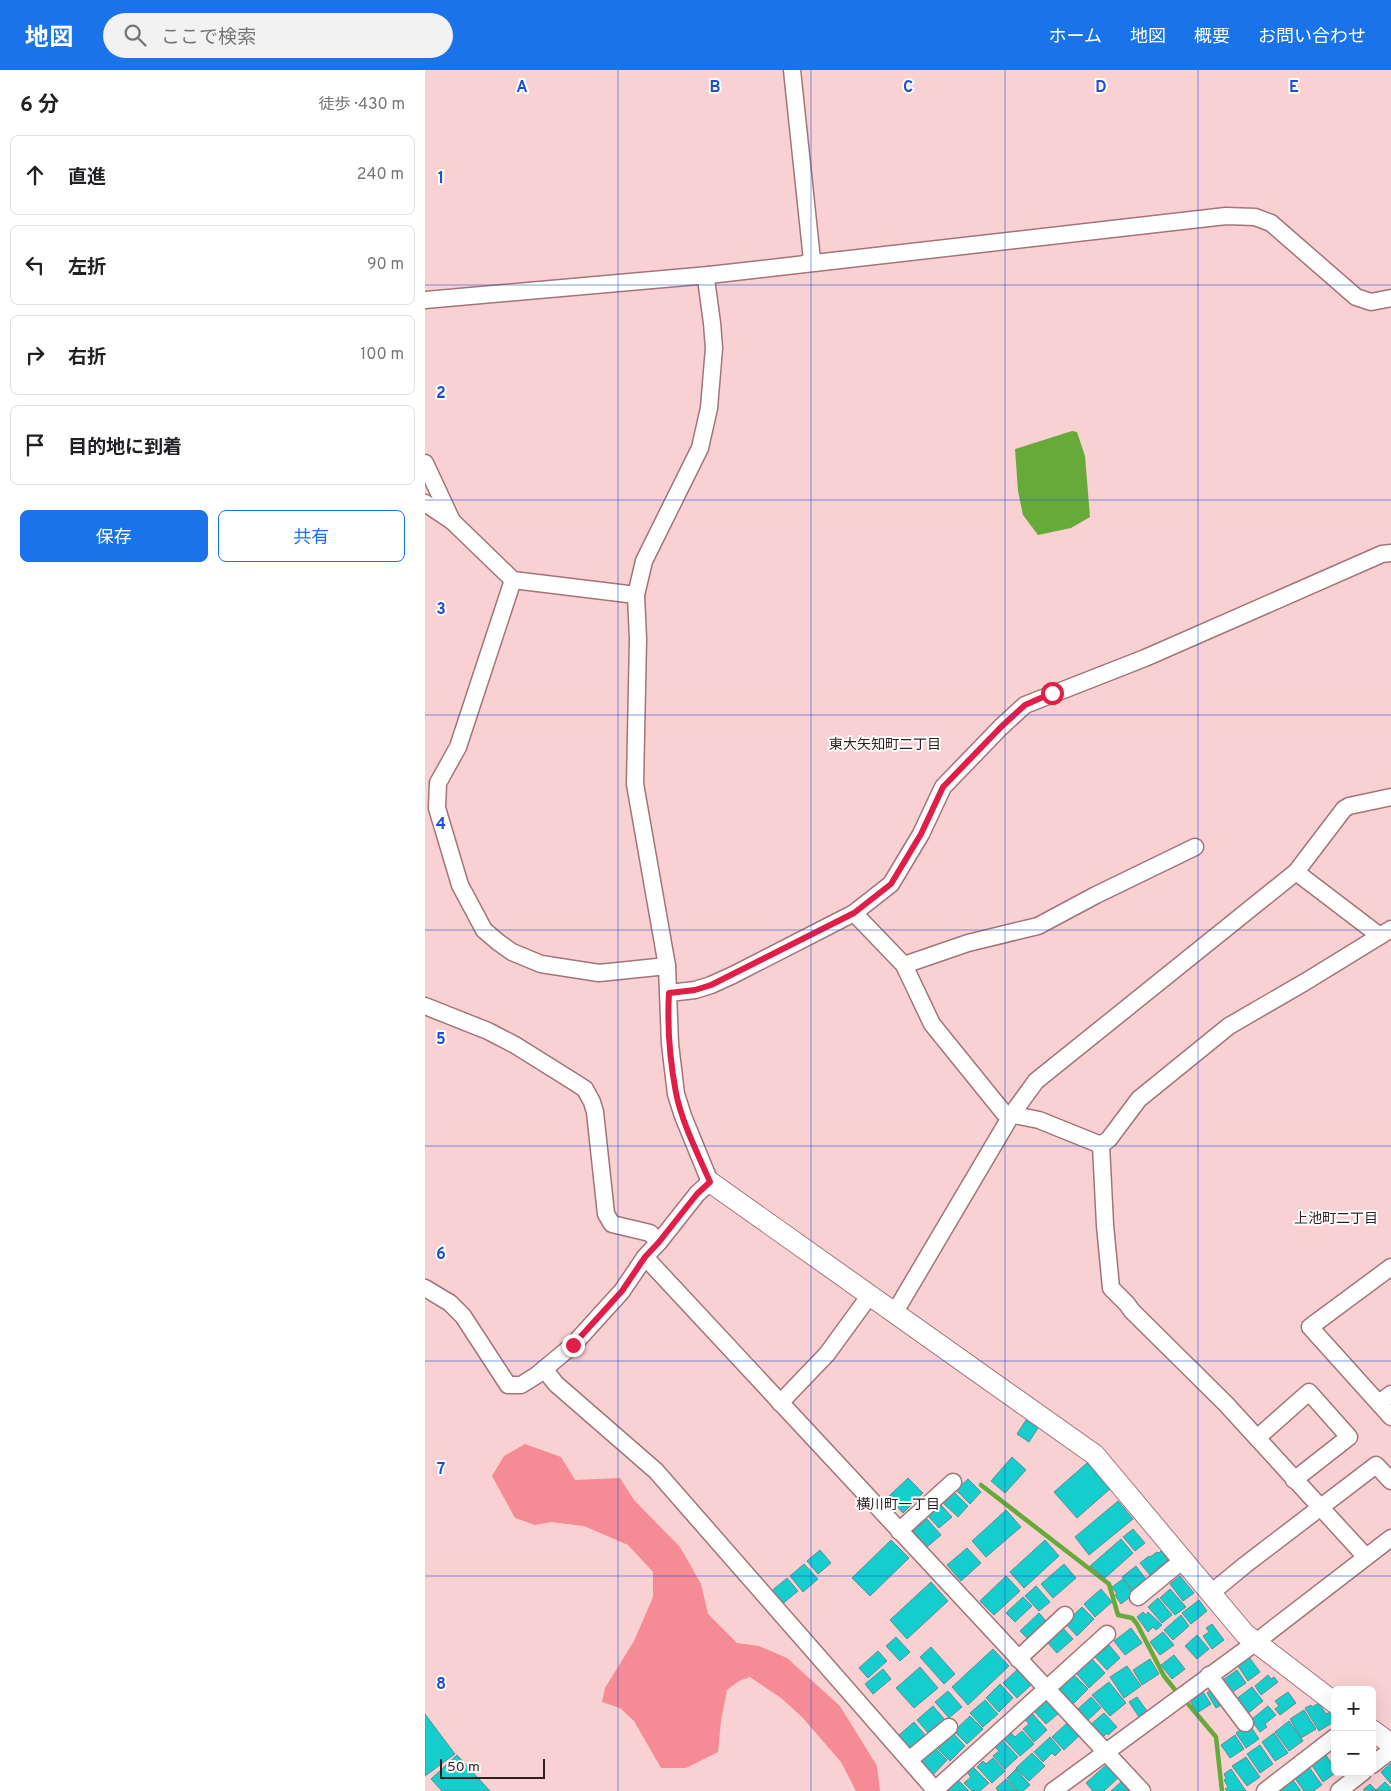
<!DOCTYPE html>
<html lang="ja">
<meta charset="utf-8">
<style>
body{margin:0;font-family:Overpass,"Noto Sans JP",sans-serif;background:#f2f2f2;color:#202124}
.controls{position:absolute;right:15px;bottom:15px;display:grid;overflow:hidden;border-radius:8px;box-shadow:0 5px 20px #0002}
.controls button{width:45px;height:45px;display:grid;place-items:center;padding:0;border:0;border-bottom:1px solid #e0e0e0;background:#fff;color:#202124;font:25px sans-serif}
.scale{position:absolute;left:15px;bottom:12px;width:105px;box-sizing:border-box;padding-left:5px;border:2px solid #311f20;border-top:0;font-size:14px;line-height:18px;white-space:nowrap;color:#311f20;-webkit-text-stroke:4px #fdfdfd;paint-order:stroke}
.stop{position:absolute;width:15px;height:15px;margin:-11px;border:4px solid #e11d48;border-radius:50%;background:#fff}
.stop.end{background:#e11d48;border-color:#fff;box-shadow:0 1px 5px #0008}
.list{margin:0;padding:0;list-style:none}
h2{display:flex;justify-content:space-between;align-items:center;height:65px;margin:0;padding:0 20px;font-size:21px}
h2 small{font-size:16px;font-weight:400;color:#757577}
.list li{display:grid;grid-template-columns:32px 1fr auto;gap:15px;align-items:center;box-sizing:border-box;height:80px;margin:0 10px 10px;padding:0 10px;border:1px solid #e0e0e0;border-radius:8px}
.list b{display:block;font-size:19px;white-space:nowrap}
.list em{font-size:16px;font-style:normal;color:#757577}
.actions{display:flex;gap:10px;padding:15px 20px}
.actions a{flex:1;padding:11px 0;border:1px solid #1a73e8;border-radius:8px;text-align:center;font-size:18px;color:#1a73e8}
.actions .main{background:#1a73e8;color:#fff}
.icon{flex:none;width:28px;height:28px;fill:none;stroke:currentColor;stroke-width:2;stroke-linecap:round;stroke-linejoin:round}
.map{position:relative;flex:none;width:966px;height:1721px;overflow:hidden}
header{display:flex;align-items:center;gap:30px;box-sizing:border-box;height:70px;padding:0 25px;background:#1a73e8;color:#fff}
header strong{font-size:24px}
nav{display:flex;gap:28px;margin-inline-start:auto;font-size:18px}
.search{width:350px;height:45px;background:#f2f2f2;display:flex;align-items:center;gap:12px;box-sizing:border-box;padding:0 18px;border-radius:28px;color:#757577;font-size:19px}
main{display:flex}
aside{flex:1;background:#fff}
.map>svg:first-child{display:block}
</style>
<header>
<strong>地図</strong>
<div class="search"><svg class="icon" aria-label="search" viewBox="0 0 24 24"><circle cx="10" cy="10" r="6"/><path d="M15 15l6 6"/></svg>ここで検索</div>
<nav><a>ホーム</a><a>地図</a><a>概要</a><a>お問い合わせ</a></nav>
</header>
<main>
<aside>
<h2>6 分<small>徒歩 · 430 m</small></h2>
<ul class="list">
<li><svg class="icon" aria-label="ahead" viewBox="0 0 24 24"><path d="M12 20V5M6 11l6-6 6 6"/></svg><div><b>直進</b></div><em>240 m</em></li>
<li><svg class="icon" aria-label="left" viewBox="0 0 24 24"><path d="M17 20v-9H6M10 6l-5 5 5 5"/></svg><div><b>左折</b></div><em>90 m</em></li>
<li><svg class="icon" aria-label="right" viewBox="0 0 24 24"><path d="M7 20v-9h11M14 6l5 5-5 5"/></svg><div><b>右折</b></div><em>100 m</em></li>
<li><svg class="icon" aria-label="arrive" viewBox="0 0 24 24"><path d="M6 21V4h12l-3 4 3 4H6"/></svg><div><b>目的地に到着</b></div></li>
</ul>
<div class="actions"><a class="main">保存</a><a>共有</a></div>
</aside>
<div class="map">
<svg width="966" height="1721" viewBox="0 0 966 1721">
<rect width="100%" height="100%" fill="#f9d1d2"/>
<polygon fill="#f58b94" points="100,1374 136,1387 150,1410 195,1408 209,1430 255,1477 276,1514 283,1544 312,1573 334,1576 362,1588 415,1636 452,1696 455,1721 431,1721 416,1692 377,1647 356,1628 325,1607 314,1611 302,1620 296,1651 293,1682 261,1698 236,1698 209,1651 195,1638 177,1632 180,1618 209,1571 228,1527 228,1502 203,1475 159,1456 126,1452 110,1455 90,1448 67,1406 79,1386"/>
<polygon fill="#66aa3a" points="647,361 652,362 660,386 665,447 646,458 613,465 598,445 593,421 590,379"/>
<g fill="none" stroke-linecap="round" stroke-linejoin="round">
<g stroke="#66aa3a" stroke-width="4.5">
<polyline points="556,1415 684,1514 693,1545 707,1548 712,1554 739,1606 751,1621"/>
<polyline points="764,1635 791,1667 797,1721"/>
</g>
</g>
<g fill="#16cdcd" stroke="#5b9090">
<polygon points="601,1350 613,1358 604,1372 592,1364"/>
<polygon points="587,1387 601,1400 580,1423 566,1411"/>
<polygon points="662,1393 685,1419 652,1448 629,1422"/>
<polygon points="483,1408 498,1423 478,1443 463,1427"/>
<polygon points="543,1409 556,1422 545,1434 531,1420"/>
<polygon points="529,1422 543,1436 533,1447 518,1433"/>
<polygon points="693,1431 708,1449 664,1485 650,1467"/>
<polygon points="515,1434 527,1447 514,1458 503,1446"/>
<polygon points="581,1440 596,1457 561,1487 547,1471"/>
<polygon points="502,1449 516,1465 502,1477 488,1461"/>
<polygon points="708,1459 720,1473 710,1481 698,1467"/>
<polygon points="696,1469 708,1483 680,1508 665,1496"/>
<polygon points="466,1470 484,1488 445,1526 427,1508"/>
<polygon points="620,1470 634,1486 599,1518 585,1502"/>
<polygon points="542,1478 556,1493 536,1511 522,1495"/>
<polygon points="395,1480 406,1493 393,1504 382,1491"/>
<polygon points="736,1481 743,1490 725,1505 715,1493 724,1486 725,1487 732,1482 734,1483"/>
<polygon points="379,1494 393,1509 378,1522 365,1506"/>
<polygon points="639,1494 651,1508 628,1528 616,1514"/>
<polygon points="711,1496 723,1512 709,1522 697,1507"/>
<polygon points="581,1506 595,1521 569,1545 555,1531"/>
<polygon points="755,1506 769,1523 758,1531 745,1514"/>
<polygon points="362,1508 373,1521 355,1536 344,1523"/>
<polygon points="698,1509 709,1524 696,1534 690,1525 692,1524 687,1517"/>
<polygon points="506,1512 523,1531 482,1569 465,1550"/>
<polygon points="611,1516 625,1532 614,1541 600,1526"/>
<polygon points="676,1519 687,1532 670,1547 659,1534"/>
<polygon points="745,1519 761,1537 750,1545 735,1528"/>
<polygon points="598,1527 607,1536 590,1552 581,1543"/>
<polygon points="733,1528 747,1545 737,1553 723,1537"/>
<polygon points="774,1530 782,1541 766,1554 757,1543"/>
<polygon points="657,1537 669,1549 652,1566 640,1553"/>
<polygon points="718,1542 721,1545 723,1542 737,1555 731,1560 728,1557 723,1562 712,1547"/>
<polygon points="614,1543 622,1552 603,1569 595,1561"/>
<polygon points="756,1545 764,1556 748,1570 739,1560"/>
<polygon points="787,1554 799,1570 787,1579 778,1566 784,1562 781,1558"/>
<polygon points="637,1557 648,1569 632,1583 621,1571"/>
<polygon points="706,1558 717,1573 700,1585 689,1571"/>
<polygon points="738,1562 749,1575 735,1585 725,1572"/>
<polygon points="772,1565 784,1579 772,1589 760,1576"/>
<polygon points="471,1567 485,1582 475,1591 461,1576"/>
<polygon points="684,1575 695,1588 682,1600 670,1587"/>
<polygon points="506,1577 530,1604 519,1614 495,1587"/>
<polygon points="568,1579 584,1596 543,1635 527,1617"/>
<polygon points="453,1581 462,1591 443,1608 434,1598"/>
<polygon points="749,1585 760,1599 747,1609 736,1595"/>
<polygon points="824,1587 835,1602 823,1611 813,1596"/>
<polygon points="667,1589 680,1603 664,1618 651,1603"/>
<polygon points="725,1589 734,1604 717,1615 708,1600"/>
<polygon points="702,1596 716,1616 699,1628 685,1607"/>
<polygon points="495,1597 513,1618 489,1638 471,1618"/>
<polygon points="458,1599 466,1609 448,1624 440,1614"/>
<polygon points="593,1599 607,1614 592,1628 578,1613"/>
<polygon points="812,1600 821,1613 803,1625 795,1612"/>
<polygon points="649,1605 663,1619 647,1635 633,1621"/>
<polygon points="843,1605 846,1609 849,1607 853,1612 836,1625 830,1616"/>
<polygon points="684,1612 701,1633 685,1646 667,1625"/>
<polygon points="575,1614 588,1628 574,1642 561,1628"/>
<polygon points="827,1617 838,1631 821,1645 810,1630"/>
<polygon points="788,1618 798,1634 791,1638 782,1623"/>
<polygon points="523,1621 537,1637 524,1648 510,1632"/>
<polygon points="778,1622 786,1634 772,1643 765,1630"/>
<polygon points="863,1622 871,1633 855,1645 850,1639 854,1636 850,1631"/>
<polygon points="666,1627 676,1638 663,1650 653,1639"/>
<polygon points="712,1627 722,1641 714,1647 704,1632"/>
<polygon points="621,1628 634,1643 621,1654 608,1640"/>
<polygon points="560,1630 573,1644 558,1657 545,1643"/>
<polygon points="894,1633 901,1644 906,1642 910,1651 894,1661 880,1638 886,1635 887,1637"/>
<polygon points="508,1636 520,1650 504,1664 492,1650"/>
<polygon points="843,1636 851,1645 840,1654 842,1657 835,1662 826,1650"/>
<polygon points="879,1640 891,1659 876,1668 865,1649"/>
<polygon points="606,1642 622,1660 609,1672 598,1659 604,1654 599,1648"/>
<polygon points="679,1643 692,1657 683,1665 682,1663 678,1667 676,1664 674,1665 665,1655"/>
<polygon points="0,1644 30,1684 0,1706"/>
<polygon points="545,1646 558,1659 542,1674 529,1661"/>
<polygon points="864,1651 878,1671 864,1681 850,1662"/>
<polygon points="489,1652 501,1666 485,1680 473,1666"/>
<polygon points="643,1652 655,1665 639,1680 627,1667"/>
<polygon points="824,1654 834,1669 821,1678 811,1663"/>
<polygon points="584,1661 590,1667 597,1661 609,1674 595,1686 577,1667"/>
<polygon points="528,1663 540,1676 525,1691 512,1678"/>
<polygon points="849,1663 863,1683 850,1691 837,1672"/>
<polygon points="810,1665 819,1679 805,1688 796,1675"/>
<polygon points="625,1667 636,1680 630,1686 627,1683 618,1692 609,1682"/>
<polygon points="576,1669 593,1687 580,1699 568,1686 574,1681 569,1676"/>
<polygon points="835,1675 848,1694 835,1703 822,1684"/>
<polygon points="510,1678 522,1690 506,1707 494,1694"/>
<polygon points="607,1683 620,1696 604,1711 591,1698"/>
<polygon points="900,1684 910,1698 910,1702 912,1702 898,1712 886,1694"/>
<polygon points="32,1685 65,1721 17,1721 6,1709"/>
<polygon points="821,1687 835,1707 822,1716 807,1696"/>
<polygon points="568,1688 580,1701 567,1713 552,1697 558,1691 561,1694"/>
<polygon points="966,1693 966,1714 956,1702"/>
<polygon points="546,1695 564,1713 555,1721 547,1721 539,1713 546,1707 540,1700"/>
<polygon points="681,1695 693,1708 679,1721 668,1721 661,1713"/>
<polygon points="884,1697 897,1715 888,1721 879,1721 869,1707"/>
<polygon points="591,1699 605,1715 598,1721 593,1721 582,1708"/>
<polygon points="806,1699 821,1721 802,1721 800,1719 803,1717 799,1710 801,1708 799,1704"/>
<polygon points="581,1709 592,1721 573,1721 571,1718"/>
<polygon points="533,1710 544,1721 522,1721"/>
<polygon points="868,1710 876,1721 854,1721 853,1720"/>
<polygon points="696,1712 704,1721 686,1721"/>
<polygon points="960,1712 966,1718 966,1721 938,1720 945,1714 951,1720"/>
</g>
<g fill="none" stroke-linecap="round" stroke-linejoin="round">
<defs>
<g id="minor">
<polyline points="367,0 387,190 381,193"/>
<polyline points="0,230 284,205 801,146 830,147 846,153 931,227 946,232 966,228"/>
<polyline points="0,393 27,451"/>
<polyline points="0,433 27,451 88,510 211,525"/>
<polyline points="88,510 33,677 13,713 12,738 35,815 59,860 73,872 87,882 116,894 174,903 242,896"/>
<polyline points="429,843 479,895 507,954 579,1043 614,1050 676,1075 684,1069 714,1029 804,956 880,912 966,859"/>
<polyline points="955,866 871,802 919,739 924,736 966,727"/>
<polyline points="479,895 543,873 613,856 671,825 770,777"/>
<polyline points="244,923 270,920 286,915 308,905 429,843 466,814 496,764 518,717 576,657 600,635 720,588 957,484 966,483"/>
<polyline points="0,936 63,961 90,975 146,1010 160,1019 167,1032 170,1042 181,1144 187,1154 225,1163 234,1172"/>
<polyline points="676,1075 680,1155 686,1218 702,1234 707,1241 801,1334 941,1487"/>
<polyline points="220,1187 717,1721"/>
<polyline points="966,1197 885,1257 966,1347"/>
<polyline points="0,1218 25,1233 38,1246 83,1315 96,1315 112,1305 148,1275 197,1221 220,1187 234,1172 272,1124 285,1112 258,1046 251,1024 245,974 242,896 210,714 213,569 211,525 219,491 275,378 284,338 289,278 287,253 281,209 284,205"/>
<polyline points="470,1242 587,1044 611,1011 871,802"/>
<polyline points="119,1299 131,1314 231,1401 511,1721"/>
<polyline points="355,1333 402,1284 445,1225"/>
<polyline points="954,1333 966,1324"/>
<polyline points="832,1368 884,1322 924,1367 869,1410"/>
<polyline points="474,1461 528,1412"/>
<polyline points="786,1523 820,1495 951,1395 966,1411"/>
<polyline points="713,1527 758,1490"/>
<polyline points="593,1589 640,1545"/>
<polyline points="784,1605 820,1653"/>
<polyline points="484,1690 524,1657"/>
<polyline points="947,1695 966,1680"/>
<polyline points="510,1720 682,1564"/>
<polyline points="628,1721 831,1572 966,1468"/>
<polyline points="840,1721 910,1667"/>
<polyline points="914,1721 938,1702"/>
</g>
<g id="tertiary">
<polyline points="285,1112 670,1385 820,1564 910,1633"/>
<polyline points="947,1660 966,1674"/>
</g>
</defs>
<use href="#minor" stroke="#a27578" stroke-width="19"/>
<use href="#tertiary" stroke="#a27578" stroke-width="22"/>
<use href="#minor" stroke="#fff" stroke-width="16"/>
<use href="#tertiary" stroke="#fff" stroke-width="20"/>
</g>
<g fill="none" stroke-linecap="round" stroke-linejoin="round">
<path stroke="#e11d48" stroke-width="6" d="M148 1275 197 1221 220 1187 234 1172 272 1124 285 1112C273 1084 257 1053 251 1023 245 991 242 956 244 923L270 920 286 915 429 843 466 814 496 764 518 717 576 657 600 635 627 623"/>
</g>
<path fill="none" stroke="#1d4ed8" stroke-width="1" stroke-opacity="0.55" d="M193 0V1721M386 0V1721M580 0V1721M773 0V1721M0 215H966M0 430H966M0 645H966M0 860H966M0 1076H966M0 1291H966M0 1506H966"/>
<g text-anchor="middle" stroke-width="4" stroke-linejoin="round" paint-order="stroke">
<g font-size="14" fill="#311f20" stroke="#fdfdfd">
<text x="460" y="679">東大矢知町二丁目</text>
<text x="911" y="1153">上池町二丁目</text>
<text x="473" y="1439">横川町一丁目</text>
</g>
</g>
<g font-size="16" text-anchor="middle" font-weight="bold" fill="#1d4ed8" stroke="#fdfdfd" stroke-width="4" stroke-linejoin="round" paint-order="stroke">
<text x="97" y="22">A</text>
<text x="290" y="22">B</text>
<text x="483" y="22">C</text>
<text x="676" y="22">D</text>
<text x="869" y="22">E</text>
<text x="16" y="113">1</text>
<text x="16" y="328">2</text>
<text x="16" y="544">3</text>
<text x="16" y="759">4</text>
<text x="16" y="974">5</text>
<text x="16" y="1189">6</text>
<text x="16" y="1404">7</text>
<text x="16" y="1619">8</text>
</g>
</svg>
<div class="controls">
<button>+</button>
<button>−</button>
</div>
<div class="scale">50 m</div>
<div class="stop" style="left:627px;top:623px"></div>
<div class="stop end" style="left:148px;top:1275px"></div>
</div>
</main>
